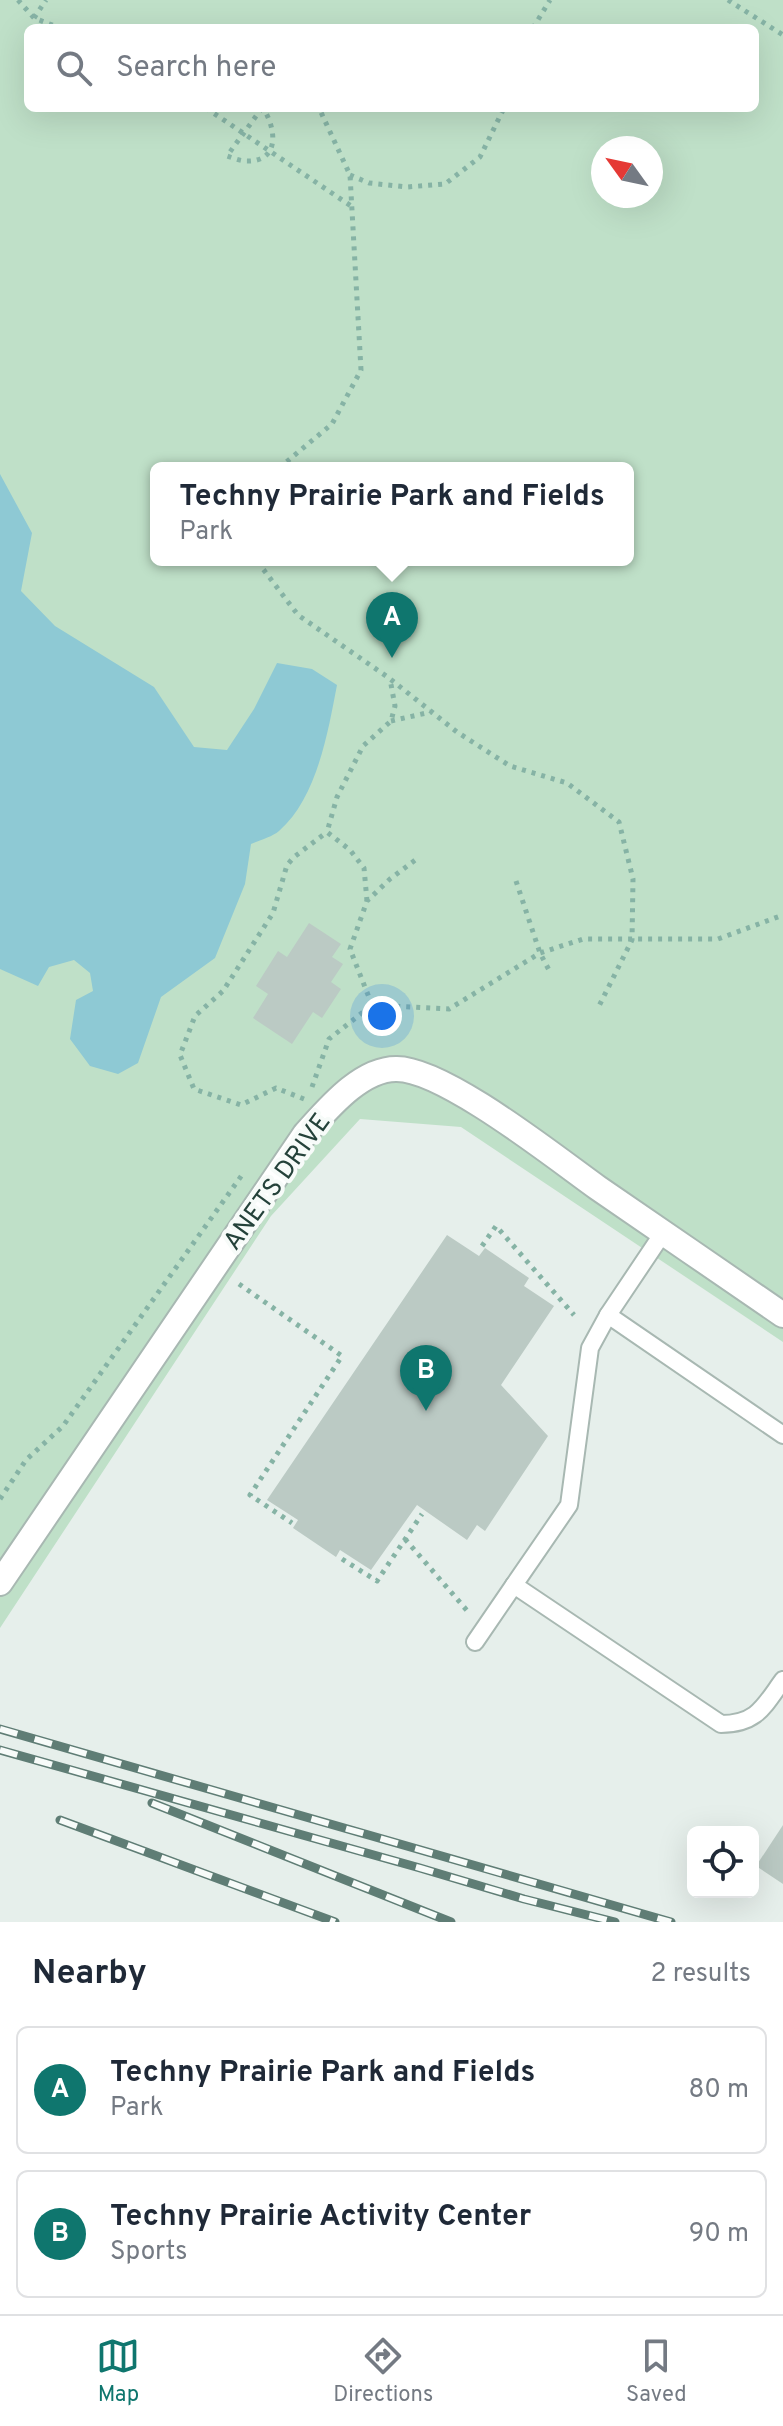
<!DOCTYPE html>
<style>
body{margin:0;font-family:Overpass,sans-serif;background:#f6f6f7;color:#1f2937}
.controls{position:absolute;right:24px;bottom:24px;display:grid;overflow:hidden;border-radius:12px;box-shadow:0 8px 32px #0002}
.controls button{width:72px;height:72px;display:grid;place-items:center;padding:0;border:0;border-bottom:2px solid #e0e1e3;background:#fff;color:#1f2937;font:40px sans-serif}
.compass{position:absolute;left:591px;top:136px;width:72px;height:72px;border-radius:50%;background:#fff;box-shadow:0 8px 32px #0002;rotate:303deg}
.you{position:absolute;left:382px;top:1016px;width:28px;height:28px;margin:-20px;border:6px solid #fff;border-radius:50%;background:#1a73e8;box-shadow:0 0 0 12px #1a73e833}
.badge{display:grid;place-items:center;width:52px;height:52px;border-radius:50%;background:#0f766e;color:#fff;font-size:26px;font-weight:700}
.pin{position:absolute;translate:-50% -66px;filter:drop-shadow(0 2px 4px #0008)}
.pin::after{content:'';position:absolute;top:42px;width:28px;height:24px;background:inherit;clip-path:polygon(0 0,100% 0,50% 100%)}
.popup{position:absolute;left:150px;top:462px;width:484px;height:104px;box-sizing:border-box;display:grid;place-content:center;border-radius:12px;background:#fff;filter:drop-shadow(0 2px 6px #0005);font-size:26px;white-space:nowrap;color:#747a83}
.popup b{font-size:30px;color:#1f2937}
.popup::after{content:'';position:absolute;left:50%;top:100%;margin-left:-16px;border:16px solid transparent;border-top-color:#fff}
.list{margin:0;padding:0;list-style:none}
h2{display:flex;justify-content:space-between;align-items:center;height:104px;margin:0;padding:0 32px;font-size:34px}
h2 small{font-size:26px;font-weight:400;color:#747a83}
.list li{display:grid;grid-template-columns:52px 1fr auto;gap:24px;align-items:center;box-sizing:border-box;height:128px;margin:0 16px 16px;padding:0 16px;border:2px solid #e0e1e3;border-radius:12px}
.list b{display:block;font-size:30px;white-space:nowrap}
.list p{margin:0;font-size:26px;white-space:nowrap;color:#747a83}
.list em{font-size:26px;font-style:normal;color:#747a83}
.icon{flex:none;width:44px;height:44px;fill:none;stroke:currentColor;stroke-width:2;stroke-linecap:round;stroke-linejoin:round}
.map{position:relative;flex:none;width:783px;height:1922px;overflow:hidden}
.search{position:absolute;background:#fff;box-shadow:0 8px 32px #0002;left:24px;right:24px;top:24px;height:88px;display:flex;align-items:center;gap:20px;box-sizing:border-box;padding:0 28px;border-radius:12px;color:#747a83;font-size:30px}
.sheet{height:392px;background:#fff}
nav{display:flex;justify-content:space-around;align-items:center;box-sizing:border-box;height:112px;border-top:2px solid #e0e1e3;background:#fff;font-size:22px;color:#747a83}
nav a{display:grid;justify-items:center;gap:4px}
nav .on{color:#0f766e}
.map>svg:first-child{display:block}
</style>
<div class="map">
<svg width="783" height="1922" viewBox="0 0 783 1922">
<rect width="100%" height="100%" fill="#e6efeb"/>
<path fill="#bfe0c8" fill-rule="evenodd" d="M0 0H783V1342L461 1127 360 1119 271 1216 0 1628ZM28 28H755V108H28ZM603 148H651V196H603ZM156 468H628V560H156Z"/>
<path fill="#8ec9d4" d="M0 474 32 533 21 591 55 626 154 687 194 747 227 750 254 709 277 663 312 669 337 685C328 732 317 798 279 831 272 837 260 840 251 844L245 884 215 958 161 997 138 1063 118 1074 90 1066 70 1039 76 1000 93 991 90 973 74 960 49 967 38 986 0 969Z"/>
<g fill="#bbcac4">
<polygon points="309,923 341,944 332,957 343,964 331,982 341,989 322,1018 313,1012 292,1044 253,1018 268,994 256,986 278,951 287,957"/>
<polygon points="447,1235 479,1256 485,1248 529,1278 524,1286 554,1306 501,1385 548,1436 485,1531 477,1525 467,1540 417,1505 371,1570 340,1550 336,1557 293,1528 298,1520 267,1500"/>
<polygon points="783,1825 783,1884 756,1866"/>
</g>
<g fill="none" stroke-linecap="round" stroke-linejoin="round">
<defs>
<g id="service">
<polyline points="663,1233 608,1315 783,1435"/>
<path d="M608 1315 590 1348 569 1505 514 1585 721 1724C757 1724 764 1706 783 1680"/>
<polyline points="475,1642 514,1585"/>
</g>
<path id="minor" d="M0 1583 305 1134C327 1110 360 1069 396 1069 443 1068 556 1158 598 1188 660 1230 721 1273 783 1315"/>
</defs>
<use href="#service" stroke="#a8b8b2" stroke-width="20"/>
<use href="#minor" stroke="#a8b8b2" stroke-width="28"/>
<g stroke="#86b3a5" stroke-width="5" stroke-dasharray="4 6" stroke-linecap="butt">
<polyline points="18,0 34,18 60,28"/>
<polyline points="728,0 783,35"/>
<polyline points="34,18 46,0"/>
<polyline points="533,28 550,0"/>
<polyline points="206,108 351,206"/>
<path d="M262 108 227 156C233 158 240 161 246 161 281 162 276 128 263 108"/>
<polyline points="350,175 369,183 407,187 445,184 480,157 504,108"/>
<polyline points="279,468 332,424 361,370 350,175 319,108"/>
<polyline points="261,560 263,569 298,615 389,678 457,732 510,766 567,783 619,822 633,879 632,940 598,1008"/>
<polyline points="391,721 431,712"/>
<polyline points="516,881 540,953 550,972"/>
<polyline points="367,901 364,868 350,850 327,832 337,797 363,746 391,721 395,706 390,679"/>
<polyline points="372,1005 350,949 367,901 390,879 418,858"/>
<polyline points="312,1087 329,1039 372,1005 449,1009 540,953 583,939 718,939 783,915"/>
<polyline points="304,1099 276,1088 241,1105 194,1089 180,1055 195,1016 223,991 273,913 287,865 294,857 327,832"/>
<polyline points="482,1246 496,1226 574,1315"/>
<polyline points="239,1284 342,1356 250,1495 292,1523"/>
<polyline points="0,1499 26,1460 63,1426 242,1175"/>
<polyline points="405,1539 470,1614"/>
<polyline points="342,1559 377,1581 422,1514"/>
</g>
<use href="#service" stroke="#fff" stroke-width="16"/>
<use href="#minor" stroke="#fff" stroke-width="24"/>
<defs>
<g id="rail">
<polyline points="0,1729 671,1922"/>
<polyline points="0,1750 420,1868 524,1899 615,1922"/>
<polyline points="152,1803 451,1922"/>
<polyline points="60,1820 335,1922"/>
</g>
</defs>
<use href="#rail" stroke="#5f7d75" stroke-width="9"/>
<use href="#rail" stroke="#f7fbf9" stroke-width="6" stroke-dasharray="18" stroke-linecap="butt"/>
</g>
<g text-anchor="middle" stroke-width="8" stroke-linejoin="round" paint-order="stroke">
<g font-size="26" fill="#24423a" stroke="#f7fbf9">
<text transform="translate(276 1181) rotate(-54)" y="9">ANETS DRIVE</text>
</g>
</g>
</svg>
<div class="controls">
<button><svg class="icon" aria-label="locate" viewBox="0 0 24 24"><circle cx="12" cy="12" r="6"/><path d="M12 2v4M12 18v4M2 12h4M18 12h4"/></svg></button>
</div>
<svg class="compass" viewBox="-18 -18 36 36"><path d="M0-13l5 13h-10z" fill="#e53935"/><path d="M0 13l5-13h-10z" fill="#747a83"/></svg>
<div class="you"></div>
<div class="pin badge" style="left:392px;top:658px">A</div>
<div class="popup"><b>Techny Prairie Park and Fields</b>Park</div>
<div class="pin badge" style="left:426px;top:1411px">B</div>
<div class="search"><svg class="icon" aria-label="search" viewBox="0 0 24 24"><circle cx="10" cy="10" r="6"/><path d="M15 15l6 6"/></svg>Search here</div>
</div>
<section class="sheet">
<h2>Nearby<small>2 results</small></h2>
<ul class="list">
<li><span class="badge">A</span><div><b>Techny Prairie Park and Fields</b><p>Park</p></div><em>80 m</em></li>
<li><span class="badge">B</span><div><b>Techny Prairie Activity Center</b><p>Sports</p></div><em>90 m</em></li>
</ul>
</section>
<nav>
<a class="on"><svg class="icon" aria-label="map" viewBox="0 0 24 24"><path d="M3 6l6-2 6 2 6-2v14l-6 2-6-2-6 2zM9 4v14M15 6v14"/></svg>Map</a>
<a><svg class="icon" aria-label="directions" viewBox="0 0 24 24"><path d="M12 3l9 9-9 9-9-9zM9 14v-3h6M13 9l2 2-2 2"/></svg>Directions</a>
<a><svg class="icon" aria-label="saved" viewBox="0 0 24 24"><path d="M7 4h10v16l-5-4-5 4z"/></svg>Saved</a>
</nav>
